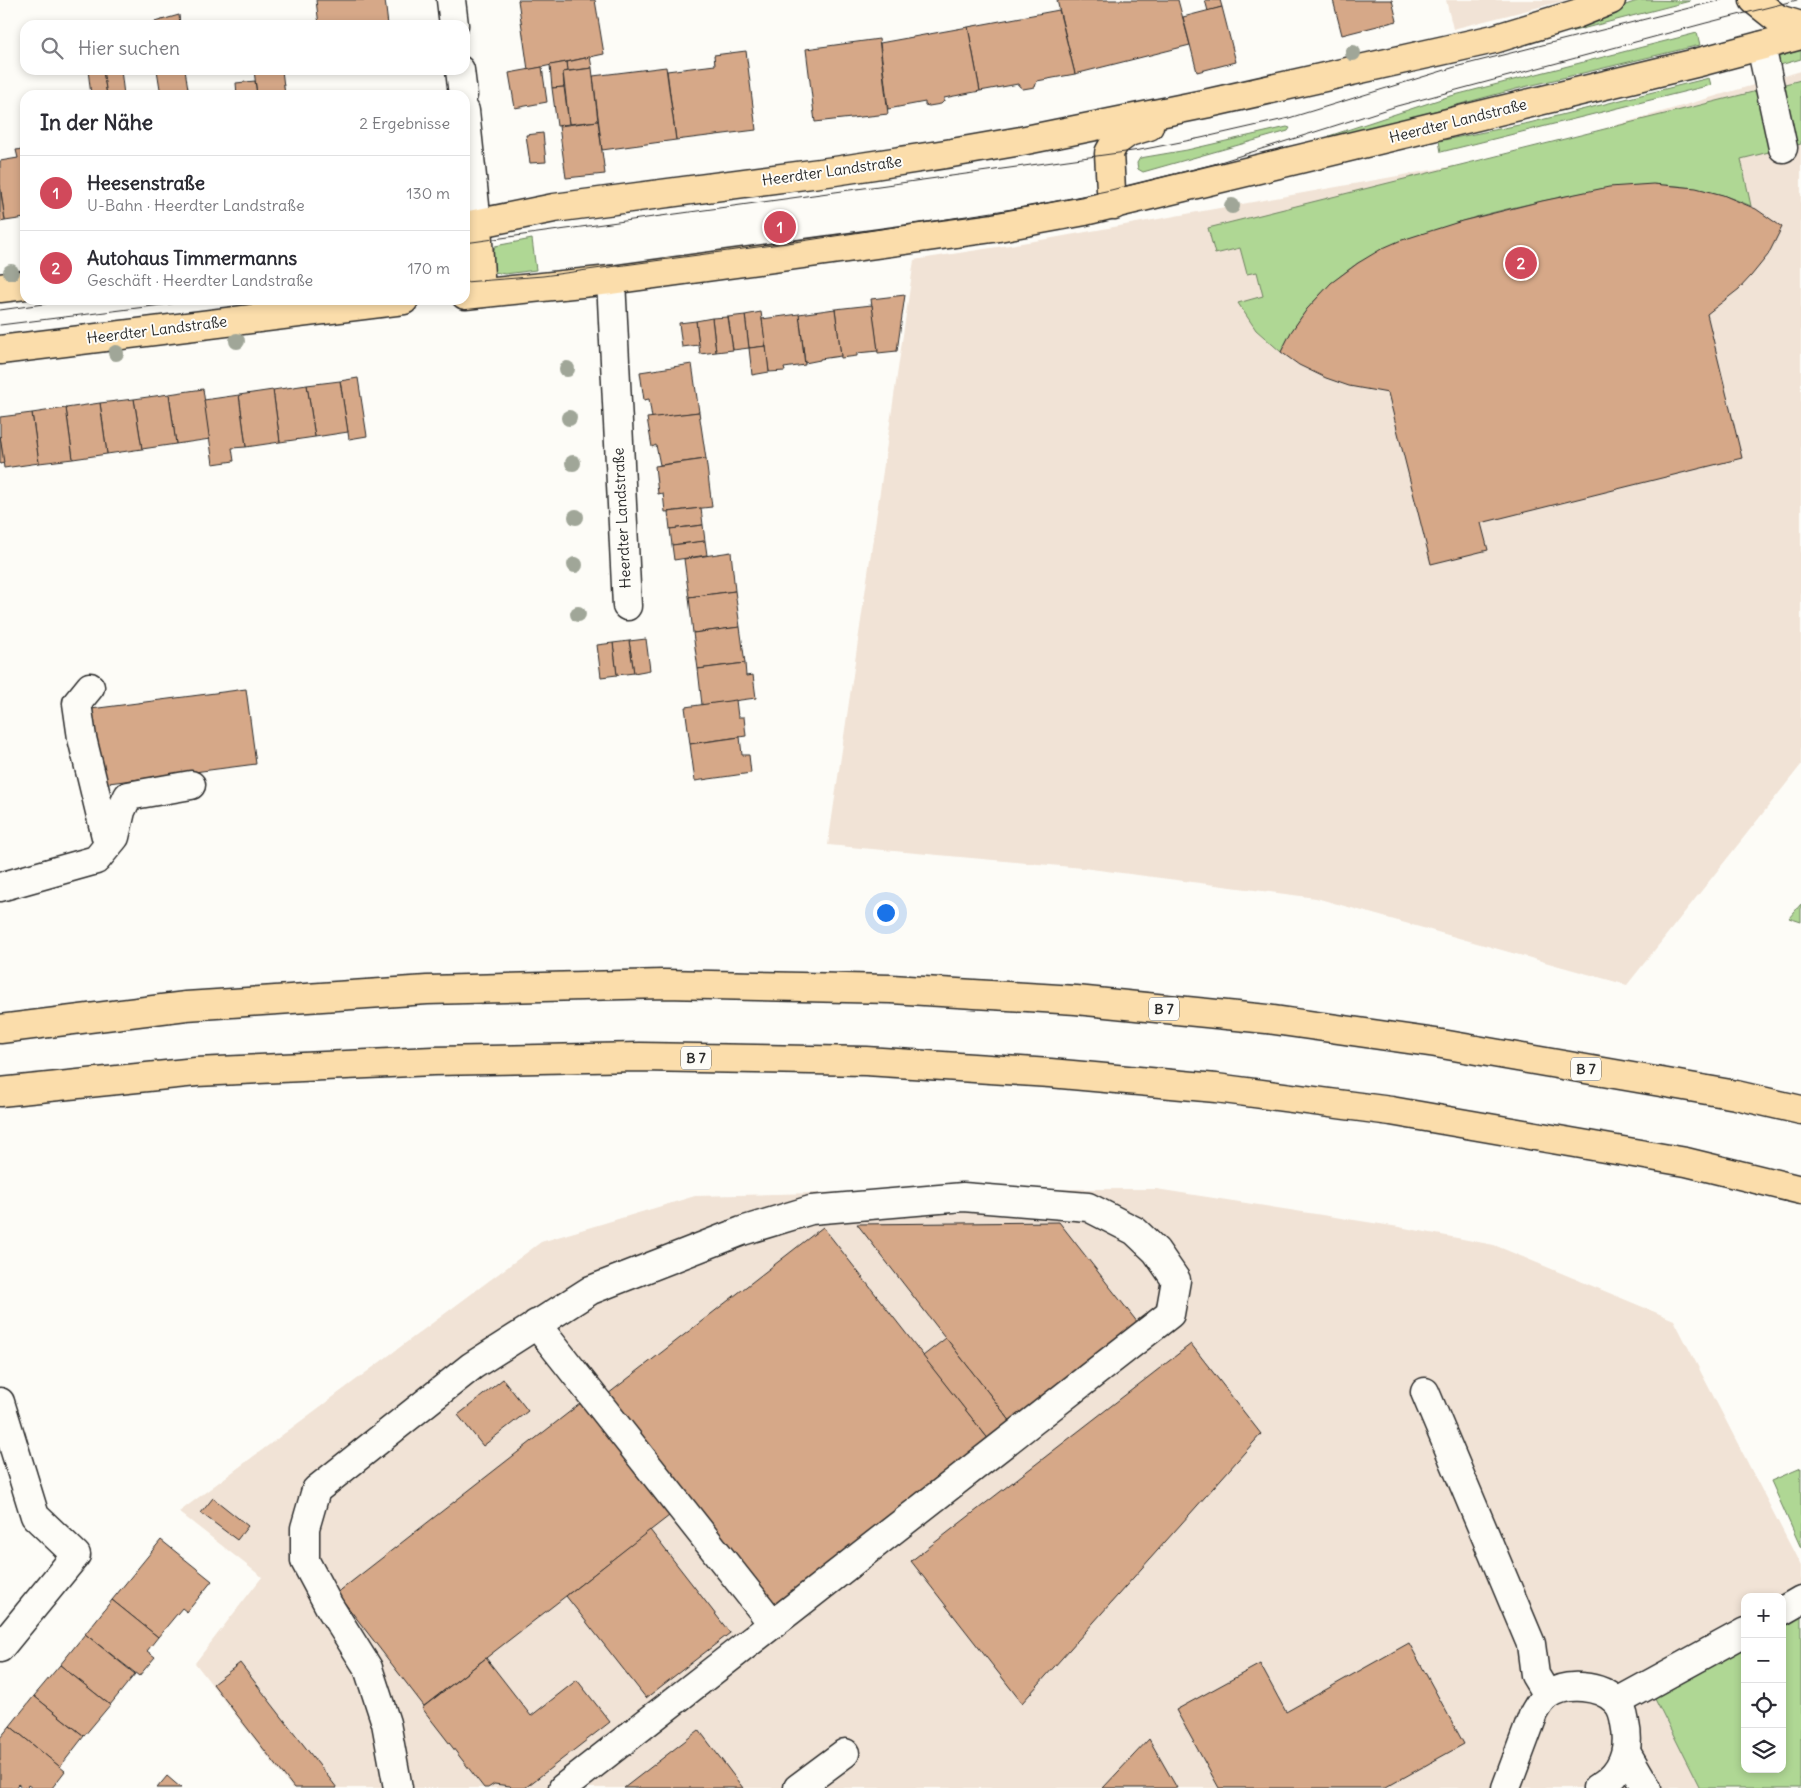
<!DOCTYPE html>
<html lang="de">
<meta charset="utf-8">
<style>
body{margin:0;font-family:Delius,sans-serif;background:#f7f7f7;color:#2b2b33}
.controls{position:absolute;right:15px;bottom:15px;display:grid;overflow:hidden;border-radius:10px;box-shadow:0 2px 8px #0003}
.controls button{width:45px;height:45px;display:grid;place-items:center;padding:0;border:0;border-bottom:1px solid #e1e1e2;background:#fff;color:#2b2b33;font:25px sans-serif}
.you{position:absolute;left:885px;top:912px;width:18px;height:18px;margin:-12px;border:4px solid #fff;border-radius:50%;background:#1a73e8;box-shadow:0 0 0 8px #1a73e833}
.badge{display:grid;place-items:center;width:32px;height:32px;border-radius:50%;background:#d1495b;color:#fff;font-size:16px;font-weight:700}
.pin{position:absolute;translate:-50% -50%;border:2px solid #fff;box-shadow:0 1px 5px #0006}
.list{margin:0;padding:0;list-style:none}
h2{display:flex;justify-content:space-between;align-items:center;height:65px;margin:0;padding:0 20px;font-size:21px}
h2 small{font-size:16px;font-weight:400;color:#7c7c81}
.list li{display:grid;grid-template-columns:32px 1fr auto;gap:15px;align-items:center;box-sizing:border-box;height:75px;padding:0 20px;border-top:1px solid #e1e1e2}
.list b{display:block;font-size:19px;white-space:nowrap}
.list p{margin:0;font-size:16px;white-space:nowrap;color:#7c7c81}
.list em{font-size:16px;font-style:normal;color:#7c7c81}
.icon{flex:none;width:28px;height:28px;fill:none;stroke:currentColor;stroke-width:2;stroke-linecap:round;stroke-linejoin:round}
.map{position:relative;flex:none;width:1801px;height:1788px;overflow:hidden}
.search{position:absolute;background:#fff;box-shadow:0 2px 8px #0003;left:20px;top:20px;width:450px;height:55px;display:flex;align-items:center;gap:12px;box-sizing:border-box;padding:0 18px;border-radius:15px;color:#7c7c81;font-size:19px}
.panel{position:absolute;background:#fff;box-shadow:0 2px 8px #0003;left:20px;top:90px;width:450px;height:215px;border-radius:15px}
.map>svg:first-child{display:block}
</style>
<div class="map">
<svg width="1801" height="1788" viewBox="0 0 1801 1788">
<rect width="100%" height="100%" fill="#fdfcf7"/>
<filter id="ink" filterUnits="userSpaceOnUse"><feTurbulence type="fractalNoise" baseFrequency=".02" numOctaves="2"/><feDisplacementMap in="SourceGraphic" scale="10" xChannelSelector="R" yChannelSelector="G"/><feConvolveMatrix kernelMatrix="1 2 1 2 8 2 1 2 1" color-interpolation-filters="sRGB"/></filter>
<g filter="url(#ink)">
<g fill="#f1e3d6">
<polygon points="1446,0 1567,0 1453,29"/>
<polygon points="1801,71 1801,765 1627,985 1316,898 1083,868 828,845 914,260 1047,239 1515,155"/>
<polygon points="975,1189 1156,1189 1399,1227 1494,1245 1674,1320 1801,1566 1801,1589 1782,1597 1745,1597 1745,1622 1652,1692 1700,1788 292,1788 195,1663 262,1577 179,1512 541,1242 695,1196"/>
</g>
<g fill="#afd794" stroke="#6d8160">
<polygon points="1640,0 1690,1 1570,32 1567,25"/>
<polygon points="1697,33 1700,45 1516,89 1331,139 1329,136 1447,97"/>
<polygon points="1801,50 1801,59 1780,65 1777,57"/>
<polygon points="1709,78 1711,85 1441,152 1439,141 1529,123"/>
<path d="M1801 80V144L1741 159 1751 206C1683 176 1632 183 1562 197 1529 204 1495 211 1463 221 1427 233 1392 249 1358 263 1322 288 1300 313 1281 352L1256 330 1238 303 1263 296 1257 272 1247 274 1240 248 1215 254 1208 228Z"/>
<polygon points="1287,127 1290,128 1288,131 1143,172 1138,169 1137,163 1140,158 1187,150"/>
<polygon points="532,239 536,270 505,274 494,272 491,263 495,246"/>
<polygon points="1801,904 1801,922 1789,918"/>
<polygon points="1801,1468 1801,1548 1771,1481"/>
<polygon points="1801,1599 1801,1788 1700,1788 1652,1692 1745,1634 1745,1769 1782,1769 1782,1611"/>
</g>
<g fill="#d6a888" stroke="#2b2b2b">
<polygon points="316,0 385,0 388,25 319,25"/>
<polygon points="518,0 595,0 604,54 528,70"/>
<polygon points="1057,0 1178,0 1190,45 1075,74"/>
<polygon points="1205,0 1220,0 1222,7 1208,11"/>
<polygon points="1333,0 1392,0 1397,21 1342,35"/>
<polygon points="1222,7 1236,62 1197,72 1183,17"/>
<polygon points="1059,10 1075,74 1037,81 1035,87 1023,89 1019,86 1018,84 980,91 968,27"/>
<polygon points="179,15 180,25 152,25 151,23"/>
<polygon points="968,27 980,91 944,98 944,101 941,104 929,106 925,105 925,102 888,109 880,43"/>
<polygon points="879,39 888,114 815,122 806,49"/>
<polygon points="746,51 756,130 676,140 667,71 715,65 714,55"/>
<polygon points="590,57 592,68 568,71 567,62"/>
<polygon points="567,62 568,71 563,72 564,87 552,88 550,65"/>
<polygon points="542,67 547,102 515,108 509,73"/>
<polygon points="666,67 676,140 602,150 593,76"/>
<polygon points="592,68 598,121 569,124 563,72"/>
<polygon points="88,70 103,70 107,95 91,95"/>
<polygon points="103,70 121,70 124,95 107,95"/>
<polygon points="157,70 185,70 189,95 161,95"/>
<polygon points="254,70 282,70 285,95 257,95"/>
<polygon points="325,70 349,70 325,73"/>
<polygon points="255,81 257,95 237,95 236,83"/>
<polygon points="564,87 569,124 557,126 552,88"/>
<polygon points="598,121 605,174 566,178 559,126"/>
<polygon points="543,133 546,162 530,163 526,135"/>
<polygon points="25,149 25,218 5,221 0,185 0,161 18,158 16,150"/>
<polygon points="1653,184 1696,188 1723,195 1756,209 1782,227 1768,255 1751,276 1739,289 1707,314 1742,458 1481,523 1488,550 1431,564 1388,393 1349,386 1326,378 1299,365 1281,352 1291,332 1307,309 1331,283 1358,263 1383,248 1399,241 1462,221 1542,201 1609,187"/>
<polygon points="0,185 5,221 0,222"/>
<polygon points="905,295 897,351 878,353 871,299"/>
<polygon points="872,305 878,351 857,353 857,356 841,358 835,309"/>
<polygon points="835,309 841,356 820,359 820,360 805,363 799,314"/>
<polygon points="761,312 766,346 749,348 745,315"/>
<polygon points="799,314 805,365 784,368 785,371 769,372 762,319"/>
<polygon points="745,315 749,348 733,350 728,317"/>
<polygon points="728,317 733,350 716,352 712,318"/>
<polygon points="712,318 716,352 700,354 696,321"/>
<polygon points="696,321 699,345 682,347 679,323"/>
<polygon points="766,346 769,372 752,375 749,348"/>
<polygon points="692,364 699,412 652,418 649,399 644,400 640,372"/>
<polygon points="358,378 367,436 349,439 340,381"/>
<polygon points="340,381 348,432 315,437 307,385"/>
<polygon points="307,385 315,437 280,442 273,390"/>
<polygon points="203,389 210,439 176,444 169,394"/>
<polygon points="273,390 280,442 246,447 239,395"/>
<polygon points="169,394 176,444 142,449 134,399"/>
<polygon points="239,395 246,447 232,448 234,461 213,464 204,400"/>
<polygon points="134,399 142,449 107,454 100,403"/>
<polygon points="100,403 107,454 73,459 66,408"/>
<polygon points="66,408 73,459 39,463 32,413"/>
<polygon points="699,412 706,459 660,465 656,445 652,447 647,418"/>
<polygon points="32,413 39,463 4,468 0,436 0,417"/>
<polygon points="0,436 4,463 0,464"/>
<polygon points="706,459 712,507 665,512 663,493 658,494 655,466"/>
<polygon points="701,508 703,525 670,529 668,512"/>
<polygon points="703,525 705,541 672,545 670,529"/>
<polygon points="705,541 707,555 674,560 672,545"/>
<polygon points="731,552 735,591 689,597 684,559"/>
<polygon points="735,591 740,627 693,633 689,597"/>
<polygon points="740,627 745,663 698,669 693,633"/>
<polygon points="646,639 650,670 634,673 629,641"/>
<polygon points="629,641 634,673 617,675 613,643"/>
<polygon points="613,643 617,675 601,677 597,645"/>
<polygon points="745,663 746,676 753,675 756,698 702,705 698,669"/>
<polygon points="246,689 256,764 101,784 91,709"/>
<polygon points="736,700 738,717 744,717 746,736 690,744 685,707"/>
<polygon points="740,737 742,755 749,755 751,773 695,781 690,744"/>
<polygon points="1059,1222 1138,1323 1011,1422 857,1224"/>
<polygon points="823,1227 990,1441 775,1608 608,1394"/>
<polygon points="946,1338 1011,1422 990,1441 923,1356"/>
<polygon points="1191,1344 1261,1434 1022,1703 911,1561"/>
<polygon points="503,1379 528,1411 483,1446 458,1415"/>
<polygon points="581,1403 669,1516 424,1706 337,1593"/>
<polygon points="213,1498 248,1526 237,1540 201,1513"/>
<polygon points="650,1530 730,1633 646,1698 566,1596"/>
<polygon points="161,1540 212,1581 187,1612 182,1608 158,1637 112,1600"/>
<polygon points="112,1600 158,1637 147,1651 155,1657 139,1676 85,1634"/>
<polygon points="85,1634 135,1674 110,1705 60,1665"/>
<polygon points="1409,1643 1464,1744 1385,1788 1219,1788 1176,1710 1260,1664 1286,1712"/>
<polygon points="486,1658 531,1716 577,1680 610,1722 525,1788 512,1788 510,1786 494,1784 488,1788 484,1788 422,1708"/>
<polygon points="240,1663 337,1788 294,1788 213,1684"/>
<polygon points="60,1665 110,1705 84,1736 34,1696"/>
<polygon points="34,1696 84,1736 60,1767 10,1726"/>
<polygon points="10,1726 65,1771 52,1788 32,1788 28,1785 27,1788 23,1788 18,1784 15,1788 0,1788 0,1738"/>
<polygon points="699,1730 743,1788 624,1788"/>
<polygon points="1149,1739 1177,1788 1103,1788"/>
<polygon points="167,1776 181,1788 157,1788"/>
</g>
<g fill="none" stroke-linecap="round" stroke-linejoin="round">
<defs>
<g id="minor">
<polyline points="451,0 454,25"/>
<polyline points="1761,46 1783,148"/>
<polyline points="460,70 463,95"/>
<polyline points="465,111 477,224"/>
<polyline points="611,280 627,606"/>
<polyline points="90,687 77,703 82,738 108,845"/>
<polyline points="0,887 96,860 115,837 121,811 128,796 191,785"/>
<polyline points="536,1324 773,1624"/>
<polyline points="1425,1392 1531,1644 1535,1675 1547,1695"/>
<polyline points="0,1402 35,1516 76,1555 0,1648"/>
<polyline points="1782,1611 1801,1600"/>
<polyline points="1617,1702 1745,1632"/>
<polyline points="1626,1752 1647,1788"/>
<polyline points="398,1788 386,1723 368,1668 329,1606 305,1561 305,1528 316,1490 472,1366 591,1290 742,1231 811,1210 963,1197 1088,1207 1135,1231 1156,1251 1176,1280 1170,1314 563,1788"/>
<polyline points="798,1788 845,1753"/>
<path d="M1506 1788 1534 1713C1538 1706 1541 1700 1548 1695 1566 1682 1600 1685 1616 1701 1622 1707 1624 1716 1625 1723 1631 1751 1622 1774 1597 1788"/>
</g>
<g id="major">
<polyline points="1754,0 1778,19 1801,26"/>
<polyline points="1114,205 1111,190 1109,153 1115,142 1129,132 1149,126"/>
<polyline points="477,224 481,293"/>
<polyline points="465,226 554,208 835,171 946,154 1021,141 1209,103 1494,39 1576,14 1611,0"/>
<polyline points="0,288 25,285"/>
<polyline points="465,295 611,280 993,228 1085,211 1696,63 1801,35"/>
<polyline points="0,350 404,300"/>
</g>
<g id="highway">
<polyline points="0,1029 186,1006 427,990 664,984 891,989 1076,1000 1267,1019 1436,1043 1736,1095 1801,1110"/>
<polyline points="0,1092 196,1072 433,1061 640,1057 866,1061 1050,1073 1216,1088 1391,1111 1686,1162 1801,1190"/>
</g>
</defs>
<use href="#minor" stroke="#2b2b2b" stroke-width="31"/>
<use href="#major" stroke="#2b2b2b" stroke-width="31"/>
<use href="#highway" stroke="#2b2b2b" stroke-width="31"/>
<use href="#minor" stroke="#fdfcf7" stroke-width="28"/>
<use href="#major" stroke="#fbddab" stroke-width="28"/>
<use href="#highway" stroke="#fbddab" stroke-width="28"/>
<g stroke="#2b2b2b" stroke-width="1">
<polyline points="465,243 1140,150 1201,138 1289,118 1455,67 1721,0"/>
<polyline points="465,282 543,276 802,241 1032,206 1111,190 1214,164 1397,106 1706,23 1797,0"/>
<polyline points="0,310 72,300"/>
<polyline points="0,325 202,300"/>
</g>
</g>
<g fill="#a0a698">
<circle cx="1353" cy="53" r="8"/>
<circle cx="1232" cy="206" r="8"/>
<circle cx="11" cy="272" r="8"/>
<circle cx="237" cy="341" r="8"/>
<circle cx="116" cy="353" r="8"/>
<circle cx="567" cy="369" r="8"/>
<circle cx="569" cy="418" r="8"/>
<circle cx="573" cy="463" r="8"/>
<circle cx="576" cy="517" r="8"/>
<circle cx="575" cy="565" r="8"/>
<circle cx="578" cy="614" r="8"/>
</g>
</g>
<g text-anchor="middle" stroke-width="4" stroke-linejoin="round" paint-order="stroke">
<g fill="#fdfcf7" stroke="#6a6a68" stroke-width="1">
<rect x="1149" y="997.5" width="30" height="23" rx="4"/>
<rect x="681" y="1046.5" width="30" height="23" rx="4"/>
<rect x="1571" y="1057.5" width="30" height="23" rx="4"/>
</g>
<g font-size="14" font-weight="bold" fill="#2b2b2b">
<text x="1164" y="1014">B 7</text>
<text x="696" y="1063">B 7</text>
<text x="1586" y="1074">B 7</text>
</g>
<g font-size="15" fill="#2b2b2b" stroke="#fdfcf7">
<text transform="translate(1458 121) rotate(-14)" y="5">Heerdter Landstraße</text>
<text transform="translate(832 171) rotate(-8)" y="5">Heerdter Landstraße</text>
<text transform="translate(157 330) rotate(-7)" y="5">Heerdter Landstraße</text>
<text transform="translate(622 518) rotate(-93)" y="5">Heerdter Landstraße</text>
</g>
</g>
</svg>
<div class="controls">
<button>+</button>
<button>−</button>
<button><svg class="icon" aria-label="locate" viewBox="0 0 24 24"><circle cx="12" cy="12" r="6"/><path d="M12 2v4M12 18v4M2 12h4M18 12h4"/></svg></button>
<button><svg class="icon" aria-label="layers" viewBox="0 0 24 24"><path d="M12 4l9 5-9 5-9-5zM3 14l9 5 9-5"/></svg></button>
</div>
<div class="you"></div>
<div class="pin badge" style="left:780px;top:227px">1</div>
<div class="pin badge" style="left:1521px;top:263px">2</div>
<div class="search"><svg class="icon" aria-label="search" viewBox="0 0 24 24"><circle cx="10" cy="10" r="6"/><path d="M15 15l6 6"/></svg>Hier suchen</div>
<section class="panel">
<h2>In der Nähe<small>2 Ergebnisse</small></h2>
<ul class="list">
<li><span class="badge">1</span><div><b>Heesenstraße</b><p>U-Bahn · Heerdter Landstraße</p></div><em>130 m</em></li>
<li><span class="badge">2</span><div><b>Autohaus Timmermanns</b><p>Geschäft · Heerdter Landstraße</p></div><em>170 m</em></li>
</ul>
</section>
</div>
